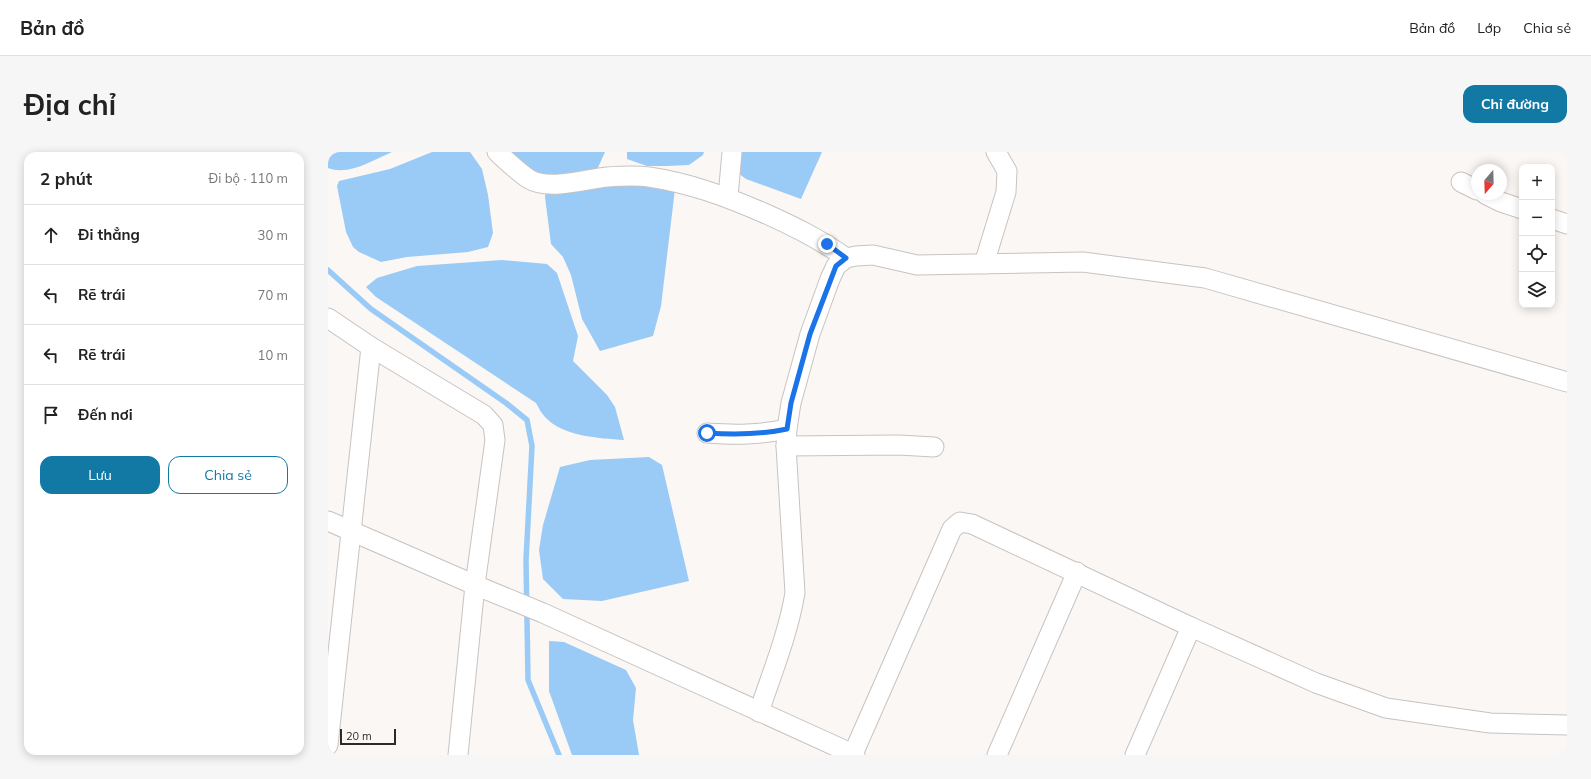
<!DOCTYPE html>
<html lang="vi">
<meta charset="utf-8">
<style>
body{margin:0;font-family:Mulish,sans-serif;background:#f6f6f6;color:#222}
.controls{position:absolute;right:12px;top:12px;display:grid;overflow:hidden;border-radius:8px;box-shadow:0 2px 10px #0003}
.controls button{width:36px;height:36px;display:grid;place-items:center;padding:0;border:0;border-bottom:1px solid #e0e0e0;background:#fff;color:#222;font:20px sans-serif}
.compass{position:absolute;left:1143px;top:12px;width:36px;height:36px;border-radius:50%;background:#fff;box-shadow:0 2px 10px #0003;rotate:199deg}
.scale{position:absolute;left:12px;bottom:10px;width:56px;box-sizing:border-box;padding-left:4px;border:2px solid #2d2b2a;border-top:0;font-size:11px;line-height:14px;white-space:nowrap;color:#2d2b2a;-webkit-text-stroke:3px #fbf7f4;paint-order:stroke}
.stop{position:absolute;width:12px;height:12px;margin:-9px;border:3px solid #1a73e8;border-radius:50%;background:#fff}
.stop.end{background:#1a73e8;border-color:#fff;box-shadow:0 1px 4px #0008}
.list{margin:0;padding:0;list-style:none}
h2{display:flex;justify-content:space-between;align-items:center;height:52px;margin:0;padding:0 16px;font-size:17px}
h2 small{font-size:13px;font-weight:400;color:#767676}
.list li{display:grid;grid-template-columns:26px 1fr auto;gap:12px;align-items:center;box-sizing:border-box;height:60px;padding:0 16px;border-top:1px solid #e0e0e0}
.list b{display:block;font-size:15px;white-space:nowrap}
.list em{font-size:13px;font-style:normal;color:#767676}
.actions{display:flex;gap:8px;padding:12px 16px}
.actions a{flex:1;padding:9px 0;border:1px solid #1179a4;border-radius:12px;text-align:center;font-size:14px;color:#1179a4}
.actions .main{background:#1179a4;color:#fff}
.icon{flex:none;width:22px;height:22px;fill:none;stroke:currentColor;stroke-width:2;stroke-linecap:round;stroke-linejoin:round}
.map{position:relative;flex:none;width:1239px;height:603px;overflow:hidden;border-radius:12px}
header{display:flex;align-items:center;gap:24px;box-sizing:border-box;height:56px;padding:0 20px;background:#fff;border-bottom:1px solid #e0e0e0}
header strong{font-size:19px}
nav{display:flex;gap:22px;margin-inline-start:auto;font-size:14px}
.intro{display:flex;align-items:center;justify-content:space-between;box-sizing:border-box;height:96px;padding:0 24px}
h1{margin:0;font-size:28px}
.button{padding:10px 18px;border-radius:12px;background:#1179a4;color:#fff;font-size:14px;font-weight:700}
main{display:flex;gap:24px;padding:0 24px}
aside{flex:1;background:#fff;border-radius:12px;box-shadow:0 2px 10px #0003}
.map>svg:first-child{display:block}
</style>
<header>
<strong>Bản đồ</strong>
<nav><a>Bản đồ</a><a>Lớp</a><a>Chia sẻ</a></nav>
</header>
<div class="intro"><h1>Địa chỉ</h1><a class="button">Chỉ đường</a></div>
<main>
<aside>
<h2>2 phút<small>Đi bộ · 110 m</small></h2>
<ul class="list">
<li><svg class="icon" aria-label="ahead" viewBox="0 0 24 24"><path d="M12 20V5M6 11l6-6 6 6"/></svg><div><b>Đi thẳng</b></div><em>30 m</em></li>
<li><svg class="icon" aria-label="left" viewBox="0 0 24 24"><path d="M17 20v-9H6M10 6l-5 5 5 5"/></svg><div><b>Rẽ trái</b></div><em>70 m</em></li>
<li><svg class="icon" aria-label="left" viewBox="0 0 24 24"><path d="M17 20v-9H6M10 6l-5 5 5 5"/></svg><div><b>Rẽ trái</b></div><em>10 m</em></li>
<li><svg class="icon" aria-label="arrive" viewBox="0 0 24 24"><path d="M6 21V4h12l-3 4 3 4H6"/></svg><div><b>Đến nơi</b></div></li>
</ul>
<div class="actions"><a class="main">Lưu</a><a>Chia sẻ</a></div>
</aside>
<div class="map">
<svg width="1239" height="603" viewBox="0 0 1239 603">
<rect width="100%" height="100%" fill="#fbf7f4"/>
<g fill="#9acaf6">
<path d="M0 0H64C45 8 21 24 0 16Z"/>
<polygon points="104,0 142,0 154,17 160,43 165,81 160,95 140,100 79,105 53,110 31,100 25,95 18,80 9,34 11,29 62,17"/>
<polygon points="179,0 277,0 268,20 239,25 204,22"/>
<polygon points="299,0 376,0 375,3 361,13 339,14 319,14 299,7"/>
<polygon points="408,0 494,0 473,47 418,27 406,18"/>
<polygon points="279,31 317,31 347,37 333,154 325,184 272,199 254,167 243,123 235,105 223,92 217,45 218,38"/>
<path d="M174 108 219 112 229 121 250 184 245 209 279 243 287 255 296 288C270 286 236 285 217 265 213 261 211 256 208 251L48 145 38 135 49 126 89 114Z"/>
<polygon points="321,305 334,313 361,429 274,449 235,447 215,427 211,398 215,373 232,315 262,308"/>
<polygon points="221,489 236,490 298,518 308,536 305,568 311,603 244,603 221,539"/>
</g>
<g fill="none" stroke-linecap="round" stroke-linejoin="round">
<polyline stroke="#9acaf6" stroke-width="5.5" points="0,118 43,157 178,251 199,268 204,294 198,408 200,528 231,603"/>
<defs>
<g id="minor">
<path d="M169 0C179 9 190 20 201 27 220 39 258 27 279 25 292 24 308 23 321 25 362 31 399 45 436 61 465 74 492 87 518 106"/>
<polyline points="1133,30 1149,38"/>
<polyline points="1157,42 1173,50 1194,57"/>
<polyline points="400,45 404,0"/>
<polyline points="1224,67 1239,72"/>
<polyline points="656,112 678,40 679,19 668,0"/>
<polyline points="0,166 43,195 156,263 165,273 167,288 147,433 130,603"/>
<path d="M379 281C408 283 430 283 459 277"/>
<polyline points="458,294 571,293 606,295"/>
<polyline points="0,369 147,433 215,461 527,603"/>
<path d="M431 560C444 521 460 482 467 441L458 294 459 277 463 251 482 182 502 127 508 114 518 106 528 104 545 103 589 113 755 110 877 126 1239 230"/>
<polyline points="0,593 43,195"/>
<polyline points="525,602 624,377 632,370 644,372 863,475"/>
<polyline points="669,603 749,420"/>
<polyline points="807,603 863,475 988,531 1058,556 1162,571 1239,573"/>
</g>
</defs>
<use href="#minor" stroke="#c7c3c0" stroke-width="21"/>
<use href="#minor" stroke="#fff" stroke-width="19"/>
</g>
<g fill="none" stroke-linecap="round" stroke-linejoin="round">
<path stroke="#1a73e8" stroke-width="5" d="M379 281C407 283 431 283 459 277L463 251 482 182 508 114 518 106 499 92"/>
</g>
</svg>
<div class="controls">
<button>+</button>
<button>−</button>
<button><svg class="icon" aria-label="locate" viewBox="0 0 24 24"><circle cx="12" cy="12" r="6"/><path d="M12 2v4M12 18v4M2 12h4M18 12h4"/></svg></button>
<button><svg class="icon" aria-label="layers" viewBox="0 0 24 24"><path d="M12 4l9 5-9 5-9-5zM3 14l9 5 9-5"/></svg></button>
</div>
<svg class="compass" viewBox="-18 -18 36 36"><path d="M0-13l5 13h-10z" fill="#e53935"/><path d="M0 13l5-13h-10z" fill="#767676"/></svg>
<div class="scale">20 m</div>
<div class="stop" style="left:379px;top:281px"></div>
<div class="stop end" style="left:499px;top:92px"></div>
</div>
</main>
